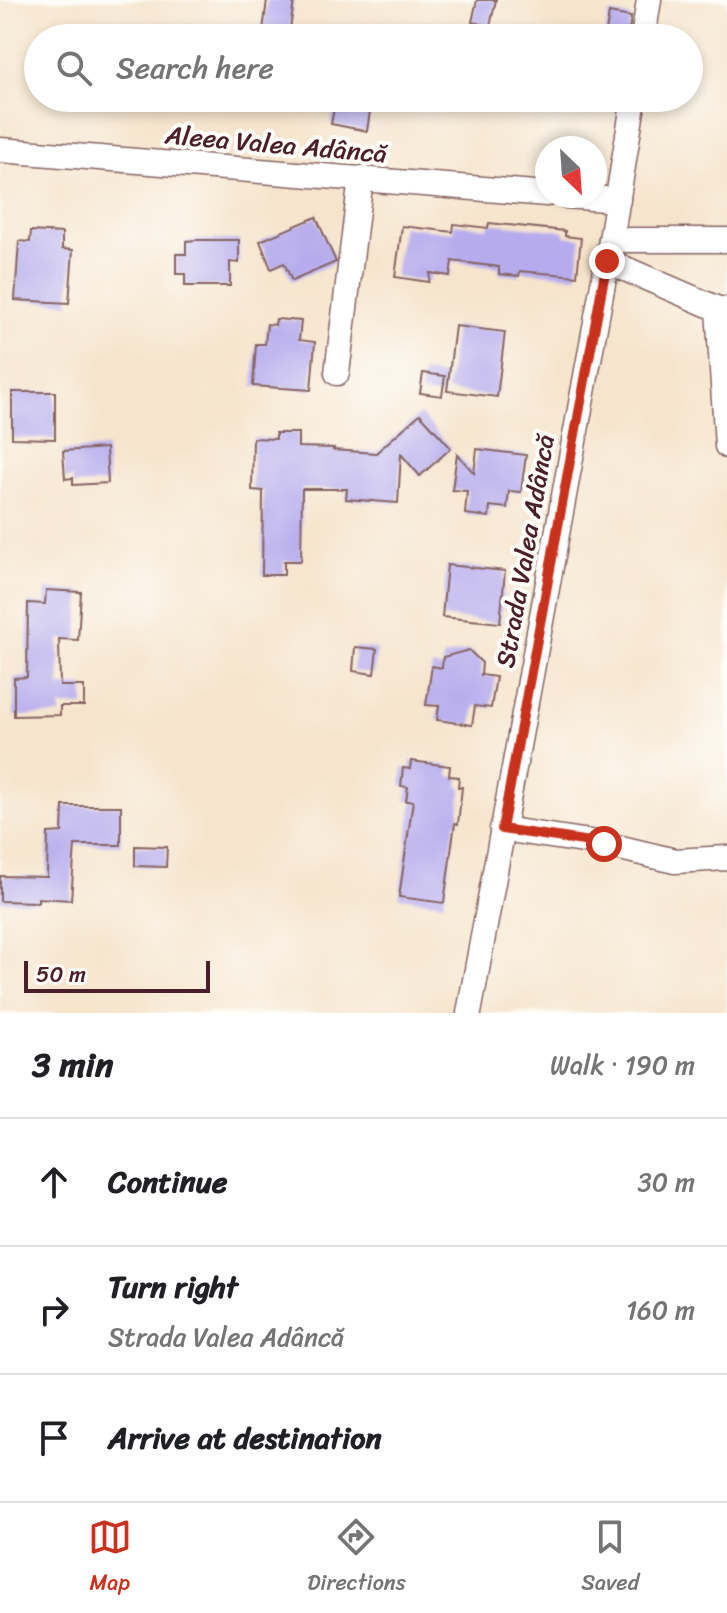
<!DOCTYPE html>
<meta charset="utf-8">
<style>
body{margin:0;font-family:Sriracha,sans-serif;background:#f6f6f6;color:#202124}
.compass{position:absolute;left:535px;top:136px;width:72px;height:72px;border-radius:50%;background:#fff;box-shadow:0 4px 12px #0003;rotate:155deg}
.scale{position:absolute;left:24px;bottom:20px;width:186px;box-sizing:border-box;padding-left:8px;border:4px solid #4a1f2b;border-top:0;font-size:22px;line-height:28px;white-space:nowrap;color:#4a1f2b;-webkit-text-stroke:6px #fdfcf7;paint-order:stroke}
.stop{position:absolute;width:24px;height:24px;margin:-18px;border:6px solid #c8321e;border-radius:50%;background:#fff}
.stop.end{background:#c8321e;border-color:#fff;box-shadow:0 2px 8px #0008}
.list{margin:0;padding:0;list-style:none}
h2{display:flex;justify-content:space-between;align-items:center;height:104px;margin:0;padding:0 32px;font-size:34px}
h2 small{font-size:26px;font-weight:400;color:#757577}
.list li{display:grid;grid-template-columns:52px 1fr auto;gap:24px;align-items:center;box-sizing:border-box;height:128px;padding:0 32px;border-top:2px solid #e0e0e0}
.list b{display:block;font-size:30px;white-space:nowrap}
.list p{margin:0;font-size:26px;white-space:nowrap;color:#757577}
.list em{font-size:26px;font-style:normal;color:#757577}
.icon{flex:none;width:44px;height:44px;fill:none;stroke:currentColor;stroke-width:2;stroke-linecap:round;stroke-linejoin:round}
.map{position:relative;flex:none;width:727px;height:1013px;overflow:hidden}
.search{position:absolute;background:#fff;box-shadow:0 4px 12px #0003;left:24px;right:24px;top:24px;height:88px;display:flex;align-items:center;gap:20px;box-sizing:border-box;padding:0 28px;border-radius:44px;color:#757577;font-size:30px}
.sheet{height:488px;background:#fff}
nav{display:flex;justify-content:space-around;align-items:center;box-sizing:border-box;height:112px;border-top:2px solid #e0e0e0;background:#fff;font-size:22px;color:#757577}
nav a{display:grid;justify-items:center;gap:4px}
nav .on{color:#c8321e}
.map>svg:first-child{display:block}
</style>
<div class="map">
<svg width="727" height="1013" viewBox="0 0 727 1013">
<rect width="100%" height="100%" fill="#fdfcf7"/>
<filter id="ink" filterUnits="userSpaceOnUse"><feTurbulence type="fractalNoise" baseFrequency=".0125" numOctaves="2"/><feDisplacementMap in="SourceGraphic" scale="16" xChannelSelector="R" yChannelSelector="G"/><feConvolveMatrix kernelMatrix="1 2 1 2 8 2 1 2 1" color-interpolation-filters="sRGB"/></filter>
<filter id="wash" filterUnits="userSpaceOnUse"><feTurbulence type="fractalNoise" baseFrequency=".006" numOctaves="4" result="noise"/><feDisplacementMap in="SourceGraphic" scale="32" xChannelSelector="R" yChannelSelector="G"/><feGaussianBlur stdDeviation="1.8" result="paint"/><feColorMatrix in="noise" values="0 0 0 0 0 0 0 0 0 0 0 0 0 0 0 0 0 1.4 0 .05"/><feComposite in="paint" operator="in"/></filter>
<g filter="url(#wash)">
<rect width="100%" height="100%" fill="#f6e4cc"/>
<g id="blocks">
<g fill="#b6aced">
<polygon points="267,0 294,0 289,38 262,38"/>
<polygon points="477,0 496,0 490,26 472,22"/>
<polygon points="609,13 631,17 628,38 605,38"/>
<polygon points="336,98 372,98 367,131 331,124"/>
<polygon points="316,217 336,262 292,281 284,263 271,269 260,241"/>
<polygon points="489,223 565,231 565,236 581,238 577,276 520,271 519,276 499,274 499,267 452,261 450,276 430,273 429,282 395,277 402,226 453,232 454,224 488,228"/>
<polygon points="31,231 62,233 62,249 73,250 69,303 15,300 19,241 30,242"/>
<polygon points="196,240 239,240 239,263 230,262 230,286 185,286 185,274 176,274 176,254 186,254 186,241"/>
<polygon points="276,319 301,321 299,340 315,342 311,390 253,386 256,344 265,344 267,324 275,325"/>
<polygon points="455,326 505,332 497,397 447,391"/>
<polygon points="423,373 445,376 442,396 420,393"/>
<polygon points="12,392 55,392 55,439 12,438"/>
<polygon points="420,414 451,448 420,476 401,454 398,503 346,499 347,489 302,489 301,561 284,561 284,575 262,575 263,491 252,490 253,438 276,439 276,433 298,433 298,447 334,448 333,450 376,453"/>
<polygon points="106,448 108,483 73,485 73,478 65,479 63,451"/>
<polygon points="477,449 526,455 521,492 509,491 507,508 490,506 489,517 465,514 467,491 452,490 457,454 474,473"/>
<polygon points="447,565 505,571 500,623 442,617"/>
<polygon points="46,590 81,592 78,640 59,639 60,686 84,686 84,706 60,706 60,715 14,716 14,678 27,677 28,603 45,604"/>
<polygon points="355,647 377,649 374,674 353,671"/>
<polygon points="469,650 482,663 481,675 496,677 491,708 475,706 472,725 437,720 439,706 426,705 432,666 442,668 443,657"/>
<polygon points="411,761 450,766 449,776 459,777 458,787 462,787 458,824 455,823 444,903 399,897 413,801 406,801 408,787 401,786 403,768 410,769"/>
<polygon points="63,806 121,806 121,845 75,845 71,900 38,898 38,902 0,901 0,876 47,877 48,833 62,832"/>
<polygon points="135,846 167,847 166,867 135,866"/>
</g>
</g>
</g>
<g filter="url(#ink)">
<use href="#blocks" fill-opacity="0" stroke="#866463" stroke-width="2"/>
<g fill="none" stroke-linecap="round" stroke-linejoin="round">
<defs>
<g id="minor">
<polyline points="643,38 649,0"/>
<polyline points="0,150 547,194"/>
<polyline points="566,196 618,200"/>
<polyline points="611,240 727,240"/>
<polyline points="607,261 718,309 727,310"/>
<polyline points="718,309 727,446"/>
<polyline points="337,373 361,178"/>
<polyline points="502,829 604,844 675,861 727,858"/>
<polyline points="469,1013 611,240 634,98"/>
</g>
</defs>
<use href="#minor" stroke="#866463" stroke-width="27"/>
<use href="#minor" stroke="#fff" stroke-width="24"/>
</g>
</g>
<g fill="none" stroke-linecap="round" stroke-linejoin="round" filter="url(#ink)">
<polyline stroke="#c8321e" stroke-width="10" points="604,844 502,829 607,261"/>
</g>
<g text-anchor="middle" stroke-width="8" stroke-linejoin="round" paint-order="stroke">
<g font-size="26" fill="#4a1f2b" stroke="#fdfcf7">
<text transform="translate(276 144) rotate(5)" y="9">Aleea Valea Adâncă</text>
<text transform="translate(525 551) rotate(-80)" y="9">Strada Valea Adâncă</text>
</g>
</g>
</svg>
<svg class="compass" viewBox="-18 -18 36 36"><path d="M0-13l5 13h-10z" fill="#e53935"/><path d="M0 13l5-13h-10z" fill="#757577"/></svg>
<div class="scale">50 m</div>
<div class="stop" style="left:604px;top:844px"></div>
<div class="stop end" style="left:607px;top:261px"></div>
<div class="search"><svg class="icon" aria-label="search" viewBox="0 0 24 24"><circle cx="10" cy="10" r="6"/><path d="M15 15l6 6"/></svg>Search here</div>
</div>
<section class="sheet">
<h2>3 min<small>Walk · 190 m</small></h2>
<ul class="list">
<li><svg class="icon" aria-label="ahead" viewBox="0 0 24 24"><path d="M12 20V5M6 11l6-6 6 6"/></svg><div><b>Continue</b></div><em>30 m</em></li>
<li><svg class="icon" aria-label="right" viewBox="0 0 24 24"><path d="M7 20v-9h11M14 6l5 5-5 5"/></svg><div><b>Turn right</b><p>Strada Valea Adâncă</p></div><em>160 m</em></li>
<li><svg class="icon" aria-label="arrive" viewBox="0 0 24 24"><path d="M6 21V4h12l-3 4 3 4H6"/></svg><div><b>Arrive at destination</b></div></li>
</ul>
</section>
<nav>
<a class="on"><svg class="icon" aria-label="map" viewBox="0 0 24 24"><path d="M3 6l6-2 6 2 6-2v14l-6 2-6-2-6 2zM9 4v14M15 6v14"/></svg>Map</a>
<a><svg class="icon" aria-label="directions" viewBox="0 0 24 24"><path d="M12 3l9 9-9 9-9-9zM9 14v-3h6M13 9l2 2-2 2"/></svg>Directions</a>
<a><svg class="icon" aria-label="saved" viewBox="0 0 24 24"><path d="M7 4h10v16l-5-4-5 4z"/></svg>Saved</a>
</nav>
